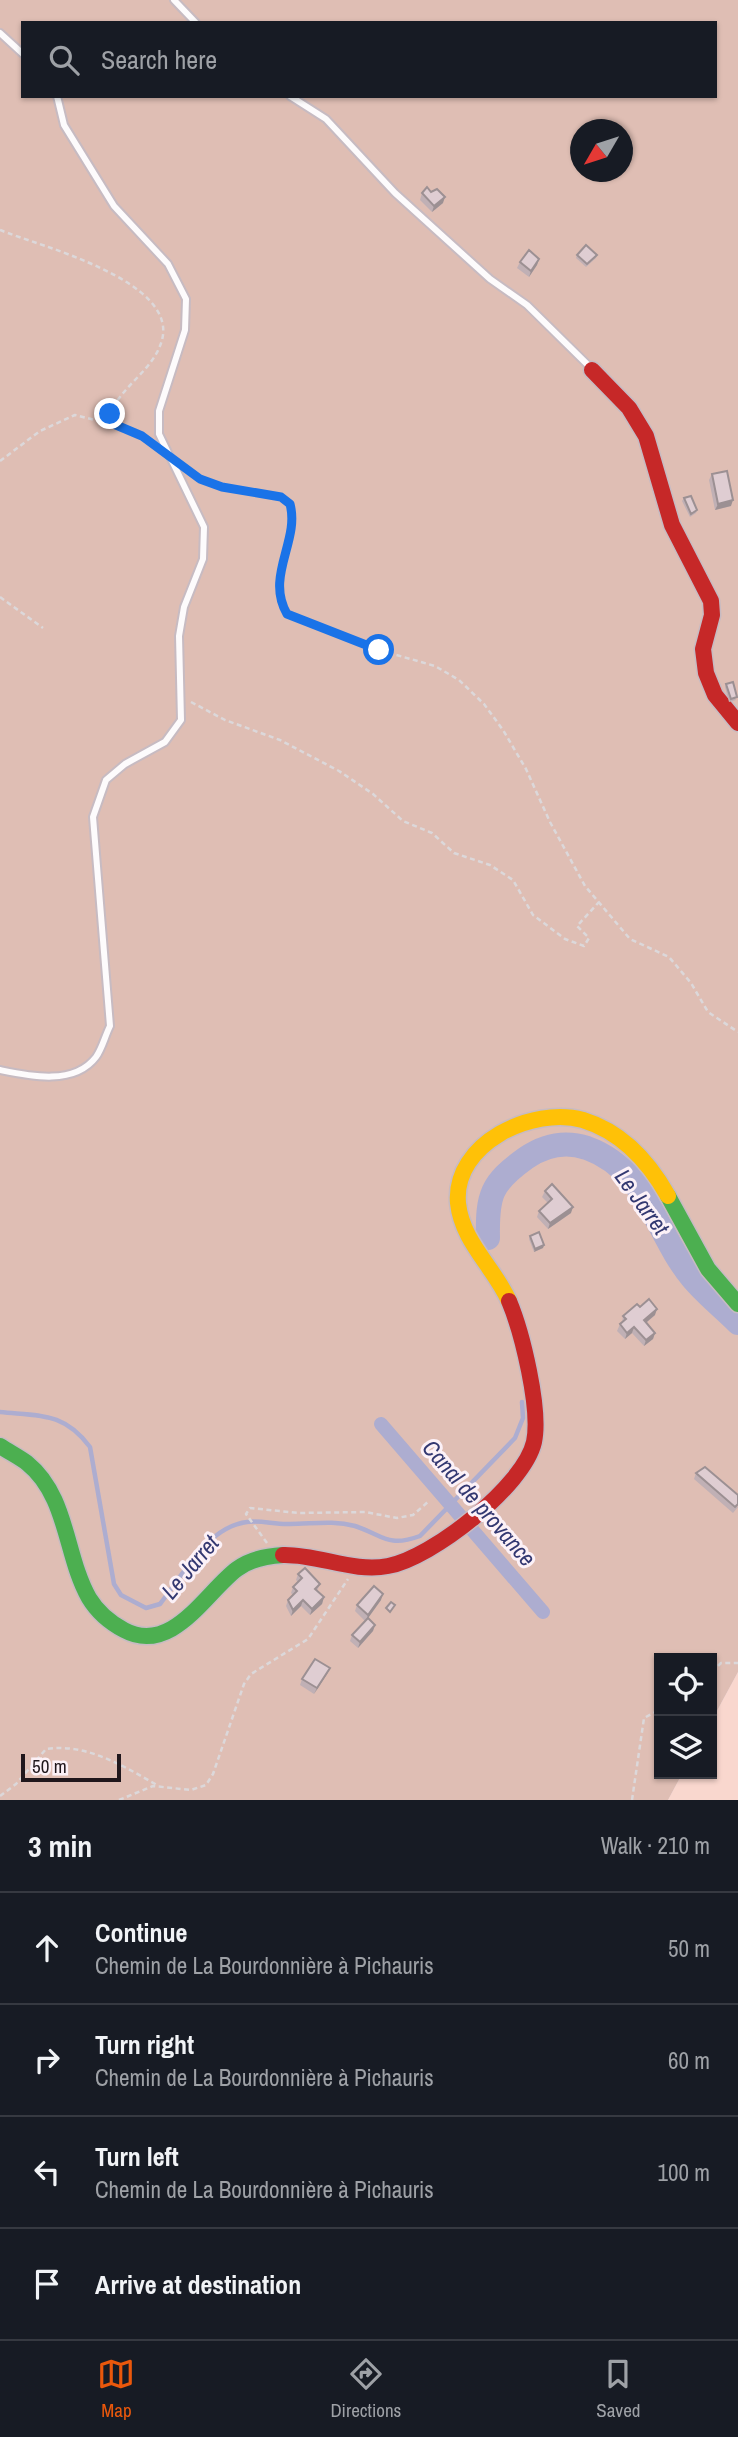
<!DOCTYPE html>
<meta charset="utf-8">
<style>
body{margin:0;font-family:"Archivo Narrow",sans-serif;background:#20242c;color:#f1f3f6}
.controls{position:absolute;right:21px;bottom:21px;display:grid;overflow:hidden;border-radius:0px;box-shadow:0 2px 5px #0004}
.controls button{width:63px;height:63px;display:grid;place-items:center;padding:0;border:0;border-bottom:2px solid #363941;background:#171b24;color:#f1f3f6;font:35px sans-serif}
.compass{position:absolute;left:570px;top:119px;width:63px;height:63px;border-radius:50%;background:#171b24;box-shadow:0 2px 5px #0004;rotate:231deg}
.scale{position:absolute;left:21px;bottom:18px;width:100px;box-sizing:border-box;padding-left:7px;border:4px solid #20171c;border-top:0;font-size:19px;line-height:24px;white-space:nowrap;color:#20171c;-webkit-text-stroke:5px #fcf1f7;paint-order:stroke}
.stop{position:absolute;width:21px;height:21px;margin:-16px;border:5px solid #1a73e8;border-radius:50%;background:#fff}
.stop.end{background:#1a73e8;border-color:#fff;box-shadow:0 2px 7px #0008}
.list{margin:0;padding:0;list-style:none}
h2{display:flex;justify-content:space-between;align-items:center;height:91px;margin:0;padding:0 28px;font-size:30px}
h2 small{font-size:23px;font-weight:400;color:#9ea1a6}
.list li{display:grid;grid-template-columns:46px 1fr auto;gap:21px;align-items:center;box-sizing:border-box;height:112px;padding:0 28px;border-top:2px solid #363941}
.list b{display:block;font-size:26px;white-space:nowrap}
.list p{margin:0;font-size:23px;white-space:nowrap;color:#9ea1a6}
.list em{font-size:23px;font-style:normal;color:#9ea1a6}
.icon{flex:none;width:38px;height:38px;fill:none;stroke:currentColor;stroke-width:2;stroke-linecap:round;stroke-linejoin:round}
.map{position:relative;flex:none;width:738px;height:1800px;overflow:hidden}
.search{position:absolute;background:#171b24;box-shadow:0 2px 5px #0004;left:21px;right:21px;top:21px;height:77px;display:flex;align-items:center;gap:18px;box-sizing:border-box;padding:0 24px;border-radius:0px;color:#9ea1a6;font-size:26px}
.sheet{height:539px;background:#171b24}
nav{display:flex;justify-content:space-around;align-items:center;box-sizing:border-box;height:98px;border-top:2px solid #363941;background:#171b24;font-size:19px;color:#9ea1a6}
nav a{display:grid;justify-items:center;gap:4px}
nav .on{color:#ea580c}
.map>svg:first-child{display:block}
</style>
<div class="map">
<svg width="738" height="1800" viewBox="0 0 738 1800">
<rect width="100%" height="100%" fill="#f4e4ed"/>
<polygon fill="#f9d7ce" points="738,1672 738,1800 668,1800 682,1774 712,1774 712,1720"/>
<path fill="#dfbeb4" fill-rule="evenodd" d="M0 0H738V1672L712 1720V1658H659V1774H682L668 1800H0ZM23 23H715V96H23ZM580 130H622V172H580Z"/>
<g fill="none" stroke-linecap="round" stroke-linejoin="round">
<path stroke="#adadd0" stroke-width="4.5" d="M0 1412C40 1416 64 1412 90 1447L114 1584 121 1595 146 1608 160 1604C184 1574 207 1527 247 1522 261 1520 276 1525 290 1524 312 1524 333 1520 355 1526 383 1535 387 1548 420 1536L515 1438 523 1418 522 1402"/>
<polyline stroke="#adadd0" stroke-width="14" points="381,1424 543,1612"/>
<path stroke="#adadd0" stroke-width="24" d="M488 1238C487 1195 491 1183 526 1158 545 1145 566 1141 587 1148 648 1170 655 1233 692 1278 705 1294 723 1308 738 1323"/>
<defs>
<g id="lane">
<polyline points="174,0 196,23"/>
<polyline points="0,33 23,54"/>
<polyline points="290,96 326,119 395,193 490,279 527,305 591,368"/>
<path d="M0 1070C29 1076 74 1086 96 1057 102 1049 105 1036 110 1026L93 817 106 780 125 764 165 742 181 720 179 636 184 607 203 559 204 527 159 434V411L185 330 186 299 168 264 114 206 64 125 57 96"/>
</g>
<g id="fast">
<polyline points="668,1196 708,1269 738,1304"/>
<path d="M0 1446C9 1452 19 1457 27 1463 68 1496 65 1556 89 1598 98 1613 109 1622 124 1630 172 1656 206 1592 237 1569 250 1559 267 1556 283 1555"/>
</g>
<path id="slow" d="M509 1301C494 1267 462 1242 458 1203 453 1143 533 1106 583 1120 622 1132 649 1162 668 1196"/>
<g id="jam">
<polyline points="592,370 629,408 646,436 672,525 711,601 712,615 703,649 706,673 715,695 738,723"/>
<path d="M283 1555C318 1554 354 1573 388 1566 432 1558 524 1486 534 1442 541 1409 522 1332 509 1301"/>
</g>
</defs>
<use href="#lane" stroke="#c7bbc2" stroke-width="10"/>
<use href="#fast" stroke="#c7bbc2" stroke-width="19"/>
<use href="#slow" stroke="#c7bbc2" stroke-width="19"/>
<use href="#jam" stroke="#c7bbc2" stroke-width="19"/>
<g stroke="#dcd8da" stroke-width="2.5" stroke-dasharray="5 3.5" stroke-linecap="butt">
<path d="M0 230C39 246 178 280 162 340 154 370 121 386 110 414L116 425 153 445"/>
<polyline points="0,461 40,431 75,415 115,425"/>
<path d="M187 470C198 477 208 483 221 486 237 491 279 490 289 503 305 524 265 575 287 614L379 650 435 666 459 680 484 704 503 730 526 769 550 822 585 886 630 939 669 957 691 983 708 1012 738 1032"/>
<polyline points="0,597 43,628"/>
<polyline points="191,702 225,720 280,740 339,771 373,794 403,821 432,833 454,853 490,865 513,880 533,915 565,939 584,946 589,938 577,926 599,902"/>
<polyline points="267,1543 246,1514 250,1508 299,1513 365,1512 397,1518 413,1515 429,1501"/>
<polyline points="712,1672 721,1663 738,1663"/>
<path d="M0 1796 16 1784 46 1749C87 1743 123 1766 157 1785"/>
<polyline points="119,1800 153,1786 191,1790 206,1785 213,1774 244,1684 251,1674 308,1639 348,1579"/>
<polyline points="632,1800 644,1718 659,1710"/>
</g>
<use href="#lane" stroke="#fdfbfc" stroke-width="6"/>
<use href="#fast" stroke="#4caf50" stroke-width="16"/>
<use href="#slow" stroke="#ffc107" stroke-width="16"/>
<use href="#jam" stroke="#c62828" stroke-width="16"/>
</g>
<g fill="#c0b0b5">
<polygon points="431,192 443,203 432,212 420,200 422,193"/>
<polygon points="577,255 597,255 596,258 586,267 576,258"/>
<polygon points="539,259 537,265 529,277 517,268 520,262"/>
<polygon points="712,474 731,506 715,510 709,480"/>
<polygon points="684,498 697,510 696,513 690,517 682,501"/>
<polygon points="726,684 736,700 729,702 725,687"/>
<polygon points="545,1191 571,1213 548,1229 537,1217 539,1211 548,1203 542,1197"/>
<polygon points="530,1236 544,1245 543,1248 534,1252 529,1239"/>
<polygon points="640,1307 655,1315 646,1323 655,1333 653,1339 644,1346 632,1333 625,1339 617,1331 620,1324 622,1323 623,1316"/>
<polygon points="696,1473 738,1507 733,1513 694,1479"/>
<polygon points="298,1574 320,1584 317,1591 324,1597 322,1604 310,1615 301,1606 291,1616 286,1606 288,1600 293,1595 291,1593 293,1587 298,1582 296,1580"/>
<polygon points="381,1600 368,1618 375,1625 373,1631 358,1648 350,1641 352,1635 365,1621 355,1611 357,1605"/>
<polygon points="330,1668 327,1674 314,1694 300,1685 302,1679"/>
</g>
<g fill="#9c9093">
<polygon points="445,197 443,203 432,212 434,206"/>
<polygon points="539,259 537,265 529,277 531,271"/>
<polygon points="733,500 731,506 715,510 718,504"/>
<polygon points="573,1207 571,1213 548,1229 550,1223"/>
<polygon points="544,1245 543,1248 534,1252 535,1249"/>
<polygon points="657,1309 655,1315 642,1326 644,1320"/>
<polygon points="634,1327 632,1333 625,1339 627,1333"/>
<polygon points="655,1333 653,1339 644,1346 646,1340"/>
<polygon points="383,1594 381,1600 366,1621 368,1615"/>
<polygon points="324,1597 322,1604 310,1615 312,1609"/>
<polygon points="303,1600 301,1606 291,1616 293,1610"/>
<polygon points="375,1625 373,1631 358,1648 360,1642"/>
<polygon points="330,1668 327,1674 314,1694 317,1688"/>
</g>
<g fill="#dfcdd2" stroke="#9c9093" stroke-width="2">
<polygon points="427,187 431,192 437,189 445,197 434,206 422,193"/>
<polygon points="586,245 597,255 587,264 577,255"/>
<polygon points="529,250 539,259 531,271 520,262"/>
<polygon points="727,471 733,500 718,504 712,474"/>
<polygon points="691,496 697,510 691,514 684,498"/>
<polygon points="733,682 737,697 731,699 726,684"/>
<polygon points="552,1184 573,1207 550,1223 539,1211 552,1199 545,1191"/>
<polygon points="539,1232 544,1245 535,1249 530,1236"/>
<polygon points="649,1299 657,1309 644,1320 655,1333 646,1340 634,1327 627,1333 620,1324 626,1319 623,1316 637,1304 640,1307"/>
<polygon points="705,1467 738,1495 738,1504 735,1507 696,1473"/>
<polygon points="305,1568 320,1584 315,1589 324,1597 312,1609 303,1600 293,1610 288,1600 297,1591 293,1587 302,1578 298,1574"/>
<polygon points="374,1586 383,1594 368,1615 357,1605"/>
<polygon points="391,1602 395,1605 390,1612 386,1608"/>
<polygon points="368,1618 375,1625 360,1642 352,1635"/>
<polygon points="315,1659 330,1668 317,1688 302,1679"/>
</g>
<g fill="none" stroke-linecap="round" stroke-linejoin="round">
<path stroke="#1a73e8" stroke-width="9" d="M110 414 116 425 142 436 200 479 222 487 281 497 290 504C300 541 265 576 287 614L379 650"/>
</g>
<g text-anchor="middle" stroke-width="6" stroke-linejoin="round" paint-order="stroke">
<g font-size="23" font-style="italic" fill="#333871" stroke="#fcf1f7">
<text transform="translate(642 1202) rotate(54)" y="8">Le Jarret</text>
<text transform="translate(479 1503) rotate(49)" y="8">Canal de provance</text>
<text transform="translate(190 1567) rotate(-50)" y="8">Le Jarret</text>
</g>
</g>
</svg>
<div class="controls">
<button><svg class="icon" aria-label="locate" viewBox="0 0 24 24"><circle cx="12" cy="12" r="6"/><path d="M12 2v4M12 18v4M2 12h4M18 12h4"/></svg></button>
<button><svg class="icon" aria-label="layers" viewBox="0 0 24 24"><path d="M12 4l9 5-9 5-9-5zM3 14l9 5 9-5"/></svg></button>
</div>
<svg class="compass" viewBox="-18 -18 36 36"><path d="M0-13l5 13h-10z" fill="#e53935"/><path d="M0 13l5-13h-10z" fill="#9ea1a6"/></svg>
<div class="scale">50 m</div>
<div class="stop" style="left:379px;top:650px"></div>
<div class="stop end" style="left:110px;top:414px"></div>
<div class="search"><svg class="icon" aria-label="search" viewBox="0 0 24 24"><circle cx="10" cy="10" r="6"/><path d="M15 15l6 6"/></svg>Search here</div>
</div>
<section class="sheet">
<h2>3 min<small>Walk · 210 m</small></h2>
<ul class="list">
<li><svg class="icon" aria-label="ahead" viewBox="0 0 24 24"><path d="M12 20V5M6 11l6-6 6 6"/></svg><div><b>Continue</b><p>Chemin de La Bourdonnière à Pichauris</p></div><em>50 m</em></li>
<li><svg class="icon" aria-label="right" viewBox="0 0 24 24"><path d="M7 20v-9h11M14 6l5 5-5 5"/></svg><div><b>Turn right</b><p>Chemin de La Bourdonnière à Pichauris</p></div><em>60 m</em></li>
<li><svg class="icon" aria-label="left" viewBox="0 0 24 24"><path d="M17 20v-9H6M10 6l-5 5 5 5"/></svg><div><b>Turn left</b><p>Chemin de La Bourdonnière à Pichauris</p></div><em>100 m</em></li>
<li><svg class="icon" aria-label="arrive" viewBox="0 0 24 24"><path d="M6 21V4h12l-3 4 3 4H6"/></svg><div><b>Arrive at destination</b></div></li>
</ul>
</section>
<nav>
<a class="on"><svg class="icon" aria-label="map" viewBox="0 0 24 24"><path d="M3 6l6-2 6 2 6-2v14l-6 2-6-2-6 2zM9 4v14M15 6v14"/></svg>Map</a>
<a><svg class="icon" aria-label="directions" viewBox="0 0 24 24"><path d="M12 3l9 9-9 9-9-9zM9 14v-3h6M13 9l2 2-2 2"/></svg>Directions</a>
<a><svg class="icon" aria-label="saved" viewBox="0 0 24 24"><path d="M7 4h10v16l-5-4-5 4z"/></svg>Saved</a>
</nav>
